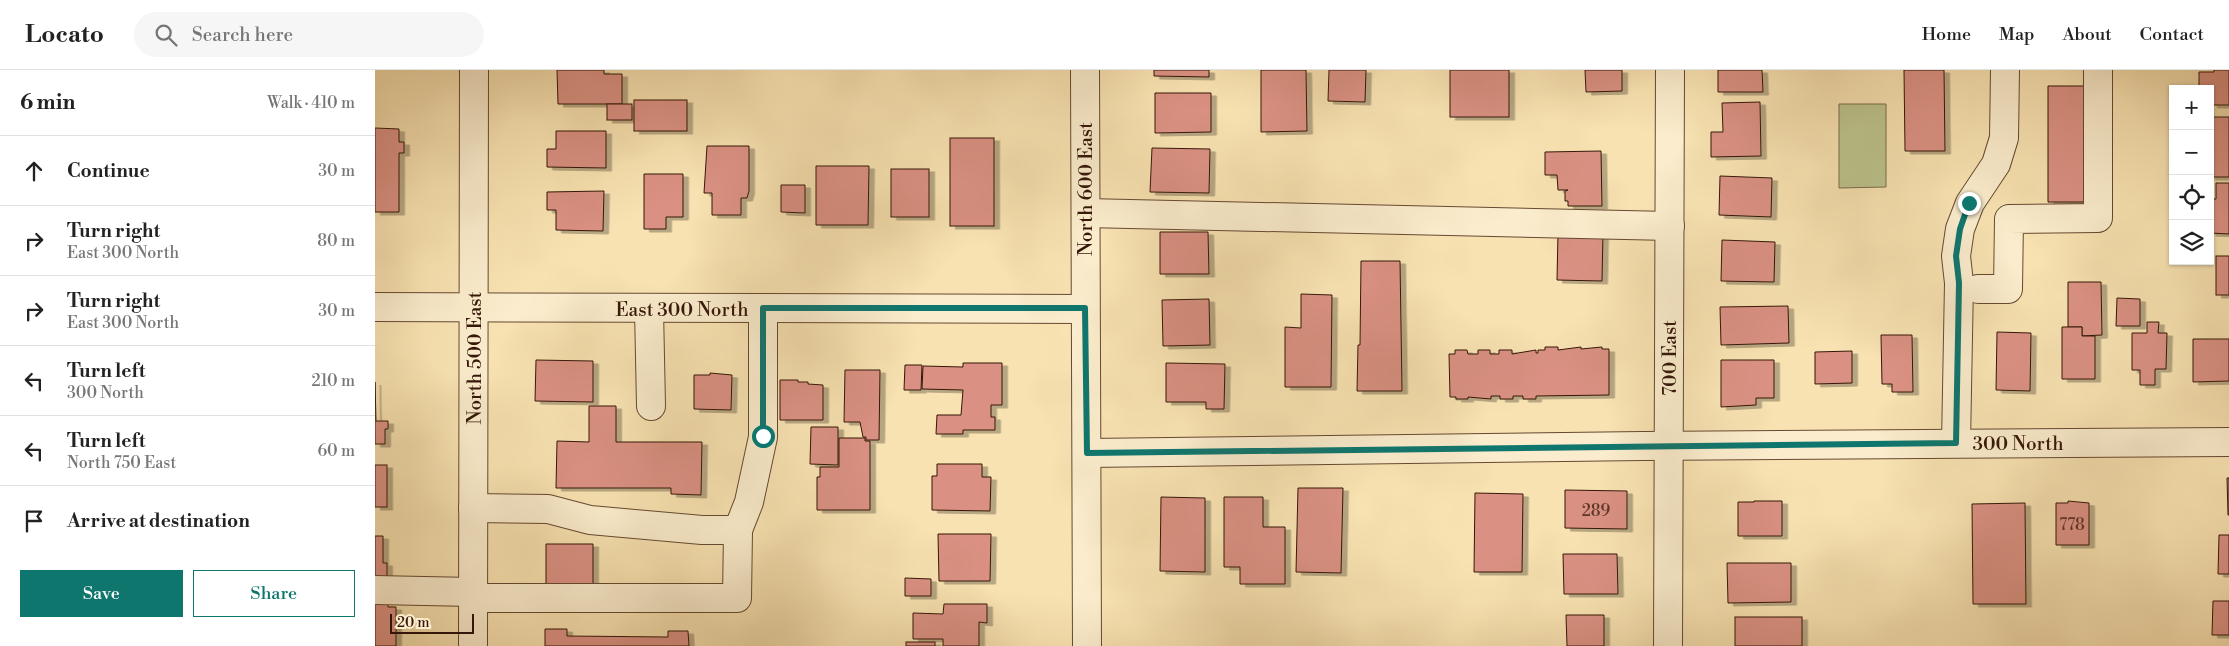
<!DOCTYPE html>
<meta charset="utf-8">
<style>
body{margin:0;font-family:"Libre Bodoni",serif;background:#f6f6f6;color:#222}
.controls{position:absolute;right:15px;top:15px;display:grid;overflow:hidden;border-radius:0px;box-shadow:0 1px 4px #0004}
.controls button{width:45px;height:45px;display:grid;place-items:center;padding:0;border:0;border-bottom:1px solid #e0e0e0;background:#fff;color:#222;font:25px sans-serif}
.scale{position:absolute;left:15px;bottom:12px;width:84px;box-sizing:border-box;padding-left:5px;border:2px solid #351608;border-top:0;font-size:14px;line-height:18px;white-space:nowrap;color:#351608;-webkit-text-stroke:4px #faeccc;paint-order:stroke}
.stop{position:absolute;width:15px;height:15px;margin:-11px;border:4px solid #0f766e;border-radius:50%;background:#fff}
.stop.end{background:#0f766e;border-color:#fff;box-shadow:0 1px 5px #0008}
.list{margin:0;padding:0;list-style:none}
h2{display:flex;justify-content:space-between;align-items:center;height:65px;margin:0;padding:0 20px;font-size:21px}
h2 small{font-size:16px;font-weight:400;color:#767676}
.list li{display:grid;grid-template-columns:32px 1fr auto;gap:15px;align-items:center;box-sizing:border-box;height:70px;padding:0 20px;border-top:1px solid #e0e0e0}
.list b{display:block;font-size:19px;white-space:nowrap}
.list p{margin:0;font-size:16px;white-space:nowrap;color:#767676}
.list em{font-size:16px;font-style:normal;color:#767676}
.actions{display:flex;gap:10px;padding:15px 20px}
.actions a{flex:1;padding:11px 0;border:1px solid #0f766e;border-radius:0px;text-align:center;font-size:18px;color:#0f766e}
.actions .main{background:#0f766e;color:#fff}
.icon{flex:none;width:28px;height:28px;fill:none;stroke:currentColor;stroke-width:2;stroke-linecap:round;stroke-linejoin:round}
.map{position:relative;flex:none;width:1854px;height:576px;overflow:hidden}
header{display:flex;align-items:center;gap:30px;box-sizing:border-box;height:70px;padding:0 25px;background:#fff;border-bottom:1px solid #e0e0e0}
header strong{font-size:24px}
nav{display:flex;gap:28px;margin-inline-start:auto;font-size:18px}
.search{width:350px;height:45px;background:#f6f6f6;display:flex;align-items:center;gap:12px;box-sizing:border-box;padding:0 18px;border-radius:28px;color:#767676;font-size:19px}
main{display:flex}
aside{flex:1;background:#fff}
.map>svg:first-child{display:block}
</style>
<header>
<strong>Locato</strong>
<div class="search"><svg class="icon" aria-label="search" viewBox="0 0 24 24"><circle cx="10" cy="10" r="6"/><path d="M15 15l6 6"/></svg>Search here</div>
<nav><a>Home</a><a>Map</a><a>About</a><a>Contact</a></nav>
</header>
<main>
<aside>
<h2>6 min<small>Walk · 410 m</small></h2>
<ul class="list">
<li><svg class="icon" aria-label="ahead" viewBox="0 0 24 24"><path d="M12 20V5M6 11l6-6 6 6"/></svg><div><b>Continue</b></div><em>30 m</em></li>
<li><svg class="icon" aria-label="right" viewBox="0 0 24 24"><path d="M7 20v-9h11M14 6l5 5-5 5"/></svg><div><b>Turn right</b><p>East 300 North</p></div><em>80 m</em></li>
<li><svg class="icon" aria-label="right" viewBox="0 0 24 24"><path d="M7 20v-9h11M14 6l5 5-5 5"/></svg><div><b>Turn right</b><p>East 300 North</p></div><em>30 m</em></li>
<li><svg class="icon" aria-label="left" viewBox="0 0 24 24"><path d="M17 20v-9H6M10 6l-5 5 5 5"/></svg><div><b>Turn left</b><p>300 North</p></div><em>210 m</em></li>
<li><svg class="icon" aria-label="left" viewBox="0 0 24 24"><path d="M17 20v-9H6M10 6l-5 5 5 5"/></svg><div><b>Turn left</b><p>North 750 East</p></div><em>60 m</em></li>
<li><svg class="icon" aria-label="arrive" viewBox="0 0 24 24"><path d="M6 21V4h12l-3 4 3 4H6"/></svg><div><b>Arrive at destination</b></div></li>
</ul>
<div class="actions"><a class="main">Save</a><a>Share</a></div>
</aside>
<div class="map">
<svg width="1854" height="576" viewBox="0 0 1854 576">
<defs>
<filter id="shadow"><feDropShadow dx="5.5" dy="3" stdDeviation="0" flood-color="#0004"/></filter>
</defs>
<rect width="100%" height="100%" fill="#f8e2b1"/>
<filter id="stains"><feTurbulence type="fractalNoise" baseFrequency=".004" numOctaves="4"/><feColorMatrix values="0 0 0 0 .2 0 0 0 0 .09 0 0 0 0 .02 0 0 0 .5 -.17"/></filter>
<radialGradient id="worn" r=".72"><stop offset=".6" stop-color="#630" stop-opacity="0"/><stop offset="1" stop-color="#630" stop-opacity=".3"/></radialGradient>
<polygon fill="#bcc38d" stroke="#786c4a" points="1464,34 1511,34 1511,117 1464,118"/>
<g fill="#da9183" stroke="#351608" filter="url(#shadow)">
<polygon points="182,0 229,0 229,4 247,4 247,34 183,34"/>
<polygon points="779,0 834,0 834,7 779,6"/>
<polygon points="886,0 931,0 932,61 886,62"/>
<polygon points="954,0 991,0 990,32 953,31"/>
<rect x="1075" y="0" width="59" height="47"/>
<polygon points="1210,0 1247,0 1247,21 1211,22"/>
<polygon points="1343,0 1387,0 1388,22 1343,22"/>
<polygon points="1529,0 1569,0 1570,81 1530,81"/>
<polygon points="1839,0 1854,0 1854,35 1837,35 1835,19 1824,19 1824,2 1839,2"/>
<polygon points="1673,16 1713,16 1714,132 1673,132"/>
<polygon points="780,23 836,23 836,62 780,63"/>
<rect x="259" y="30" width="53" height="31"/>
<polygon points="1385,32 1386,86 1336,87 1336,62 1348,62 1347,33"/>
<rect x="232" y="34" width="25" height="16"/>
<polygon points="1837,47 1854,47 1854,107 1835,107"/>
<polygon points="0,58 24,59 24,72 29,72 29,83 24,83 24,142 0,142"/>
<polygon points="181,61 231,61 231,98 172,97 172,79 181,79"/>
<rect x="575" y="68" width="44" height="88"/>
<polygon points="332,76 374,76 374,121 372,128 366,128 366,145 337,145 337,123 329,123"/>
<polygon points="777,78 835,79 834,123 775,122"/>
<polygon points="1226,81 1227,136 1193,136 1193,131 1190,131 1190,121 1193,120 1183,120 1182,105 1170,105 1170,82"/>
<polygon points="441,96 494,96 493,155 441,155"/>
<rect x="516" y="99" width="38" height="48"/>
<polygon points="269,104 308,104 308,147 291,147 291,159 269,159"/>
<polygon points="1345,106 1397,108 1396,147 1344,145"/>
<polygon points="1841,113 1854,113 1854,164 1835,163 1835,129 1841,129"/>
<polygon points="406,115 430,115 430,143 406,142"/>
<polygon points="229,121 228,161 181,160 181,140 172,140 172,122"/>
<polygon points="785,162 833,162 834,204 785,204"/>
<polygon points="1183,163 1228,163 1227,211 1182,210"/>
<polygon points="1347,170 1400,172 1399,212 1346,211"/>
<rect x="1841" y="186" width="13" height="39"/>
<polygon points="986,191 1025,191 1027,321 982,321 983,275 985,275"/>
<polygon points="1693,212 1726,212 1727,265 1707,266 1707,257 1693,257"/>
<polygon points="926,224 957,225 956,317 910,317 910,257 926,258"/>
<polygon points="1742,228 1765,229 1765,256 1741,256"/>
<polygon points="834,229 835,275 788,276 787,230"/>
<polygon points="1413,236 1414,273 1346,275 1345,237"/>
<polygon points="1772,252 1784,252 1783,263 1792,263 1791,299 1780,299 1780,315 1765,315 1765,300 1757,300 1757,263 1772,263"/>
<polygon points="1687,257 1707,257 1707,266 1720,266 1720,309 1687,309"/>
<polygon points="1622,262 1656,263 1655,321 1621,320"/>
<polygon points="1506,265 1537,265 1538,322 1517,322 1517,314 1507,314"/>
<polygon points="1818,269 1854,269 1854,311 1818,312"/>
<polygon points="1170,277 1183,277 1183,280 1206,277 1206,279 1227,277 1227,279 1234,279 1234,325 1161,326 1161,329 1148,329 1148,326 1138,326 1138,329 1125,329 1125,326 1116,326 1116,329 1093,327 1093,329 1081,329 1081,327 1075,327 1074,284 1080,284 1080,280 1092,280 1093,284 1103,284 1103,280 1115,280 1115,284 1124,284 1124,280 1137,280 1137,284 1161,280 1161,283 1163,283 1163,280 1170,280"/>
<polygon points="1477,281 1477,313 1440,314 1440,282"/>
<polygon points="161,290 218,291 218,332 160,331"/>
<polygon points="1346,290 1399,290 1399,328 1381,328 1381,335 1346,337"/>
<polygon points="588,293 627,293 627,335 616,335 616,347 620,347 620,360 588,360 588,364 561,364 562,345 586,345 588,320 547,319 548,296 588,297"/>
<polygon points="791,293 850,294 849,339 831,339 831,332 791,332"/>
<polygon points="530,295 547,295 546,320 529,320"/>
<polygon points="470,300 505,300 504,370 491,370 491,367 488,367 485,352 469,352"/>
<polygon points="335,303 357,305 356,340 319,339 319,305 335,305"/>
<polygon points="405,310 423,310 423,312 433,312 433,314 448,315 448,350 405,350"/>
<polygon points="0,312 1,351 13,351 13,359 10,359 10,374 0,374"/>
<polygon points="214,336 241,336 241,372 327,372 326,425 296,424 296,418 181,418 182,371 214,372"/>
<polygon points="436,357 463,357 463,395 435,394"/>
<polygon points="464,368 490,368 490,371 495,371 495,440 442,440 442,407 445,407 445,397 464,397"/>
<polygon points="562,394 607,394 607,407 616,407 615,441 557,440 557,406 562,406"/>
<rect x="0" y="395" width="12" height="42"/>
<polygon points="1852,408 1854,408 1854,445 1853,445"/>
<polygon points="923,418 968,418 966,503 921,502"/>
<polygon points="1190,420 1252,421 1252,459 1190,458"/>
<polygon points="1100,423 1148,424 1147,502 1099,502"/>
<polygon points="786,427 830,428 830,502 785,501"/>
<polygon points="849,427 888,427 888,457 910,457 910,514 865,514 865,497 849,497"/>
<polygon points="1379,431 1407,431 1407,466 1363,466 1363,432 1379,432"/>
<polygon points="1693,431 1714,433 1714,475 1681,475 1681,433 1693,433"/>
<polygon points="1650,433 1651,534 1598,534 1597,434"/>
<polygon points="563,464 616,464 615,511 564,511"/>
<polygon points="1844,465 1854,465 1854,504 1843,504"/>
<polygon points="0,466 8,466 8,493 12,493 12,509 0,509"/>
<polygon points="171,474 218,474 218,515 171,514"/>
<polygon points="1188,484 1242,484 1243,524 1189,524"/>
<polygon points="1352,493 1416,493 1416,532 1353,533"/>
<polygon points="530,508 556,509 556,526 530,526"/>
<polygon points="1838,531 1854,531 1854,565 1837,565"/>
<polygon points="0,534 13,534 13,537 21,537 21,576 0,576"/>
<polygon points="569,534 612,534 612,553 604,552 604,576 568,576 568,569 538,569 538,543 568,544"/>
<polygon points="1191,545 1229,545 1229,576 1192,576"/>
<rect x="1360" y="547" width="67" height="29"/>
<polygon points="170,559 192,559 192,566 293,567 293,561 313,561 314,576 170,576"/>
<rect x="531" y="572" width="29" height="4"/>
</g>
<g fill="none" stroke-linecap="round" stroke-linejoin="round">
<defs>
<g id="minor">
<polyline points="710,0 712,576"/>
<polyline points="711,143 1295,156"/>
<polyline points="1603,219 1633,219 1634,149 1723,148 1723,0"/>
<polyline points="0,237 709,239"/>
<polyline points="274,239 276,336"/>
<polyline points="1581,373 1584,213 1581,186 1585,159 1595,133 1621,94 1629,68 1630,0"/>
<polyline points="712,383 1268,376 1854,372"/>
<polyline points="98,438 173,439 215,450 327,460 363,460 362,528 98,528"/>
<polyline points="363,460 374,432 388,367 388,239"/>
<polyline points="0,520 98,522"/>
<polyline points="98,576 99,0"/>
<polyline points="1293,576 1295,0"/>
</g>
</defs>
<use href="#minor" stroke="#664932" stroke-width="30"/>
<use href="#minor" stroke="#faeccc" stroke-width="28"/>
</g>
<g fill="none" stroke-linecap="round" stroke-linejoin="round">
<polyline stroke="#0f766e" stroke-width="6" points="388,366 388,238 710,238 712,383 1581,373 1584,213 1581,186 1585,159 1594,133"/>
</g>
<g text-anchor="middle" stroke-width="4.5" stroke-linejoin="round" paint-order="stroke">
<g font-size="16" fill="#5e3527">
<text x="1221" y="446">289</text>
<text x="1697" y="460">778</text>
</g>
<g font-size="19" fill="#351608" stroke="#faeccc">
<text transform="translate(710 119) rotate(-90)" y="7">North 600 East</text>
<text x="307" y="246">East 300 North</text>
<text transform="translate(99 288) rotate(-90)" y="7">North 500 East</text>
<text transform="translate(1294 288) rotate(-90)" y="7">700 East</text>
<text x="1643" y="380">300 North</text>
</g>
</g>
<rect width="100%" height="100%" filter="url(#stains)"/>
<rect width="100%" height="100%" fill="url(#worn)"/>
</svg>
<div class="controls">
<button>+</button>
<button>−</button>
<button><svg class="icon" aria-label="locate" viewBox="0 0 24 24"><circle cx="12" cy="12" r="6"/><path d="M12 2v4M12 18v4M2 12h4M18 12h4"/></svg></button>
<button><svg class="icon" aria-label="layers" viewBox="0 0 24 24"><path d="M12 4l9 5-9 5-9-5zM3 14l9 5 9-5"/></svg></button>
</div>
<div class="scale">20 m</div>
<div class="stop" style="left:388px;top:366px"></div>
<div class="stop end" style="left:1594px;top:133px"></div>
</div>
</main>
